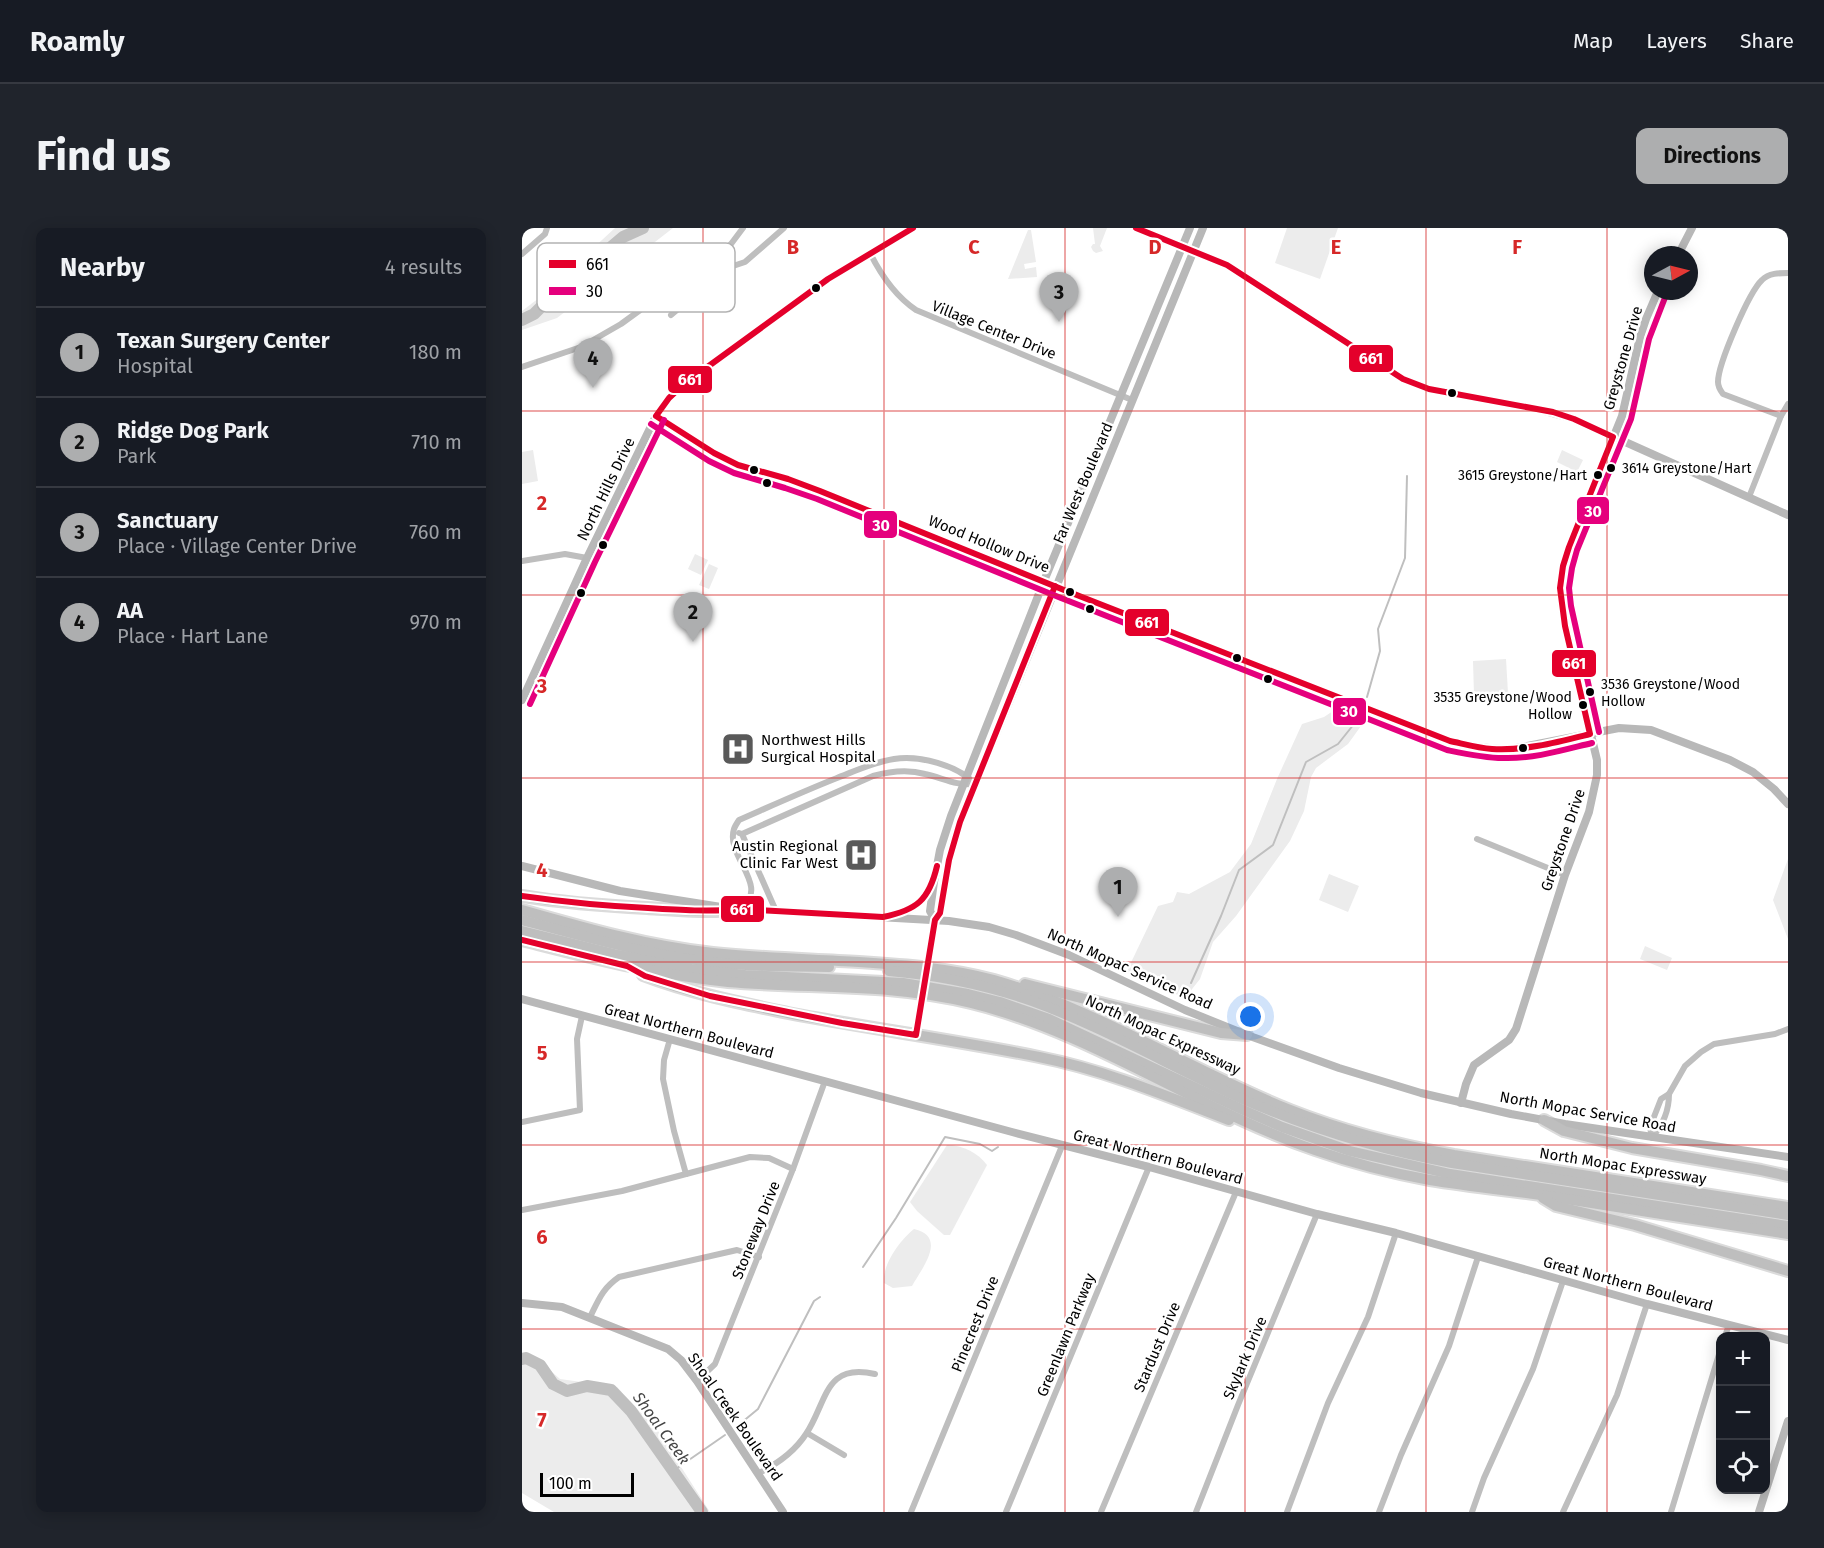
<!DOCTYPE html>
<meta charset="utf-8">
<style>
body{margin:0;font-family:"Fira Sans",sans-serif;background:#20242c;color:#f1f3f6}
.controls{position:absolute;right:18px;bottom:18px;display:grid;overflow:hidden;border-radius:12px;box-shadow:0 3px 15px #0003}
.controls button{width:54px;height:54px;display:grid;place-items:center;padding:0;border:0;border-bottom:2px solid #363941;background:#171b24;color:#f1f3f6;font:30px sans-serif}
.compass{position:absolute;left:1122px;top:18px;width:54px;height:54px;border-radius:50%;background:#171b24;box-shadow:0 3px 15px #0003;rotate:83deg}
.scale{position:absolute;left:18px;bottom:15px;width:94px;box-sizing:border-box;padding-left:6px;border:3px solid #000;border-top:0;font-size:16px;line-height:21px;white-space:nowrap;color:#000;-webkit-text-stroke:4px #fff;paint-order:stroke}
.you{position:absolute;left:729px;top:789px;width:21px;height:21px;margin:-15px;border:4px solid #fff;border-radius:50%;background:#1a73e8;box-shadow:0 0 0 9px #1a73e833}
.badge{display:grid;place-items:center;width:39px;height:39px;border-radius:50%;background:#adaeaf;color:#111;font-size:20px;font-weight:700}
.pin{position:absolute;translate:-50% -50px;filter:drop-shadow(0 2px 3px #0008)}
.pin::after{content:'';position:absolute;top:32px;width:21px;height:18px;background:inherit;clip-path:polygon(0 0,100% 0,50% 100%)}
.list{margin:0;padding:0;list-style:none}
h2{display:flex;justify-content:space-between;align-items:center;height:78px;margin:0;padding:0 24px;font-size:26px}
h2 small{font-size:20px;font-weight:400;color:#9ea1a6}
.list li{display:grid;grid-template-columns:39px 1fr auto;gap:18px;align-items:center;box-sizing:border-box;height:90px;padding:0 24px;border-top:2px solid #363941}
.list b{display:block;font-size:22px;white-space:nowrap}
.list p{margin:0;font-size:20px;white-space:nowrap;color:#9ea1a6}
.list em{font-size:20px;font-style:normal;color:#9ea1a6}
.icon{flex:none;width:33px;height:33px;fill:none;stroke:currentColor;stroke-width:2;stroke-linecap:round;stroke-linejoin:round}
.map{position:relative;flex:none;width:1266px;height:1284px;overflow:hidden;border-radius:12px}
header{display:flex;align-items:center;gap:36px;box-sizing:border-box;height:84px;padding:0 30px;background:#171b24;border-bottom:2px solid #363941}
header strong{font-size:28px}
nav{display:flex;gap:33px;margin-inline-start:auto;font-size:21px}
.intro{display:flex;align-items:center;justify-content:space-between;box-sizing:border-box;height:144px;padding:0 36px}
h1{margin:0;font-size:42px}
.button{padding:15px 27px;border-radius:12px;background:#adaeaf;color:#111;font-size:21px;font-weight:700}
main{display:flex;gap:36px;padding:0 36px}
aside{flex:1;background:#171b24;border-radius:12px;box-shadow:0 3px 15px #0003}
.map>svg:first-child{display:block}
</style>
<header>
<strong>Roamly</strong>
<nav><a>Map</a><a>Layers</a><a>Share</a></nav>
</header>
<div class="intro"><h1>Find us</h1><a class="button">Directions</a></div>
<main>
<aside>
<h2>Nearby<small>4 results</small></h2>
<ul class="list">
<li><span class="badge">1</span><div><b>Texan Surgery Center</b><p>Hospital</p></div><em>180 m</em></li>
<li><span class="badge">2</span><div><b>Ridge Dog Park</b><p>Park</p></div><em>710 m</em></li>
<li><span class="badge">3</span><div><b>Sanctuary</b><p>Place · Village Center Drive</p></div><em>760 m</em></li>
<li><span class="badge">4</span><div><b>AA</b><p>Place · Hart Lane</p></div><em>970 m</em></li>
</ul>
</aside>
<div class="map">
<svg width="1266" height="1284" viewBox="0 0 1266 1284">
<rect width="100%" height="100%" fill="#fff"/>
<g fill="#ececec">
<polygon points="93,0 151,0 35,90 0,102 0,83 17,70"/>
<polygon points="571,0 585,0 578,18 581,23 574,25 571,23 569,19 571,16 573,16"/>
<polygon points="765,0 816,0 798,51 753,35"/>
<polygon points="506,2 509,2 514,34 502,36 503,41 514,39 515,49 486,51"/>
<polygon points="11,222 16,253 0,256 0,224"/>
<polygon points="1040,222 1061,232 1055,244 1035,234"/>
<polygon points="173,326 186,332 179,347 166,341"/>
<polygon points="187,336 196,340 187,361 177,357"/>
<polygon points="984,431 986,465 952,467 951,433"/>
<polygon points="814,481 844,491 826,516 794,540 789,549 782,583 768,613 714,688 691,714 678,751 663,770 604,745 636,678 651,674 655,664 667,666 708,644 729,616 755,551 780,496 802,489"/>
<polygon points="1266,631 1266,711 1251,672"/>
<polygon points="807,646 837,658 826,684 797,672"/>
<polygon points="1123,718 1150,730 1145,742 1118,731"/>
<path d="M425 917C441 917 456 925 465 937L428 1007H422L395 983 388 974Z"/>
<path d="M392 1001C426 1009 400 1040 390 1058L371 1060 362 1055C360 1037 378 1012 392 1001Z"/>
<polygon points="12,1128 38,1151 95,1159 136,1203 188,1284 32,1284 0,1265 0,1130"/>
</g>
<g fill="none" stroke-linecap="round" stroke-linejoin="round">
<g stroke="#bfbfbf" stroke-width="2">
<polyline points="845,469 858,423 856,401 883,330 885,248"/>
<polyline points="669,755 699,688 717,642 751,617 784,534 816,516 836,491"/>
<polyline points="341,1039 374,990 423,909 458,916 470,923 476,919"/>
<polyline points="219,1195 236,1181 292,1073 298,1069"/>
<polyline points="151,1243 203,1207"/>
</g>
<g stroke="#bfbfbf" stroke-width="12">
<polyline points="0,92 12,86 35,63 49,53 101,9 121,0"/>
<polyline points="0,1131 4,1130 18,1137 31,1156 45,1163 65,1158 89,1162 109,1183 180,1284"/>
</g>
<defs>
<g id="highway">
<path d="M0 668C42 675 83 678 125 680 156 682 188 685 219 681"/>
<path d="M0 682C63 700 126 718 191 725 239 730 288 731 337 734 383 737 428 740 472 752 576 782 668 842 768 882 821 903 876 917 932 927L1266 979"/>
<path d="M0 692C74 712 148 733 224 737 252 739 279 738 307 739"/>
<polyline points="0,703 96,727 169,741 223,747 381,755 446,766 478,774 527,791 719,881 760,899 828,923 928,946 1266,998"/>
<path d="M0 712C68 729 136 747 206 754 287 761 370 755 449 775 571 805 675 881 793 922 830 935 869 945 908 952 945 958 982 962 1019 967 1101 980 1184 993 1266 1006"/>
<path d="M367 743C415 747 464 757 510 773 584 800 653 841 725 873 791 901 859 922 930 935L1266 987"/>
<path d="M121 747C168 765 218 775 266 785 350 801 434 812 517 829 583 842 645 868 707 892"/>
<polyline points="503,756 699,805 725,807"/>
<polyline points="1022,892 1042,903 1110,920 1239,942 1266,948"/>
<polyline points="1021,970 1034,978 1113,997 1266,1043"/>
</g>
</defs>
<use href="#highway" stroke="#dbdbdb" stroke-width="14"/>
<g stroke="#bebebe" stroke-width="6">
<path d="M348 25C359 47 373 68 394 82L610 172"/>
<polyline points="0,26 23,6 25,0"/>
<polyline points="149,87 205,40 223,34 262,0"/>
<polyline points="0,139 59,119 99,96 209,16 221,0"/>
<path d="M1259 188 1201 166C1198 162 1196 159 1196 154 1196 136 1227 64 1240 52 1247 45 1257 45 1266 45"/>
<polyline points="1227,269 1259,188 1266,176"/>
<polyline points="0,333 43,326 65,330"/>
<polyline points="217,605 220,606 254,683"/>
<path d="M220 606 351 548C369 543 385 541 403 546 421 550 434 558 453 556"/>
<polyline points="955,611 1043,647"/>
<path d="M219 681C249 657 203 629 212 601 213 598 215 595 217 592 249 578 282 563 315 550 333 543 352 534 372 531 397 527 436 537 453 556"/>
<polyline points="148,811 142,832 141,851 152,903 164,946"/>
<polyline points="0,894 58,882 55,811 60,788"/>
<path d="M1130 909C1141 897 1147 882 1147 866"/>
<polyline points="1130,910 1128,899 1139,871 1147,866 1163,838 1179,824 1192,816 1253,806 1266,801"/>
<polyline points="0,982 100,963 228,929 247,930 271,941"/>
<path d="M68 1089C77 1071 80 1061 97 1049L215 1022 237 1029"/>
<polyline points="1203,1108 1207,1097"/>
<polyline points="175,1153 193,1136 271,941 303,853"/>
<polyline points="285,1205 322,1227"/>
<path d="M237 1245C255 1236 273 1223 284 1206 305 1175 302 1134 353 1146"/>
<polyline points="389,1284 540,918"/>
<polyline points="484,1284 627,939"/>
<polyline points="579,1284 714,964"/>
<polyline points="674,1284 716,1177 795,986"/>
<polyline points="765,1284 806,1175 846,1089 874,1005"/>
<polyline points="857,1284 879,1227 927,1118 956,1029"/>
<polyline points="950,1284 962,1250 1011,1141 1041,1053"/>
<polyline points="1041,1284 1095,1167 1125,1076"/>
<polyline points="1149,1284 1198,1123"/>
</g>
<g stroke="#b8b8b8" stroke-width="8">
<polyline points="614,0 705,37 881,151 907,161 1011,180 1052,191 1266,287"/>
<polyline points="1156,27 1170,0"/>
<path d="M134 188 192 225 216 237 266 251 298 263 542 362 928 513C948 518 968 522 989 521L1097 500 1129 502 1208 532 1231 544 1252 561 1266 576"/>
<polyline points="0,472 65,330 134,188 147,170 162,156 306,51 391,0"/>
<polyline points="0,638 98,663 199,679"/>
<polyline points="215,681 427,693 467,699 494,707 547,727 663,782 725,807 817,840 899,865 989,886 1043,896 1266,929"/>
<path d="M372 687C391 683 400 673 410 657"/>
<polyline points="413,692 408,683 412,654 418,622 429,588 522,353 668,0"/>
<polyline points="411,706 413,692 418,685 427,632 438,594 681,0"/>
<polyline points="0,771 490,904 627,939 795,986 874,1005 1125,1076 1266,1112"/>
<polyline points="939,875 944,856 952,837 987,812 994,801 1043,647 1067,584 1075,547 1075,532 1043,398 1040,379 1038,360 1041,338 1047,319 1100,188 1118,109 1124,91 1136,63"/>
<polyline points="0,1075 40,1079 146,1121 159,1132 175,1153 261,1284"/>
<polyline points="1237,1284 1266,1193"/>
</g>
<use href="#highway" stroke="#bebebe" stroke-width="10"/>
<polyline stroke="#b8b8b8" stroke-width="8" points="396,795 411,706"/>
<defs>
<g id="bus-1">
<path d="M391 0 306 51 162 156 147 170 134 188 192 225 216 237 266 251 298 263 542 362 928 513C942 516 956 520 970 521 1003 523 1036 514 1068 506L1043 398 1038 360 1041 338 1047 319 1091 209 1052 191 1031 184 907 161 881 151 705 37 614 0"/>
<path d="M0 668C42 674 83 678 126 680 157 682 188 684 219 681L361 689C395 682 407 672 415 638"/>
<polyline points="0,712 105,738 123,748 188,768 320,795 394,807 413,692 418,685 427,632 438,594 533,358"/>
</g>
<g id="bus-2">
<path d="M129 196 187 233 212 245 263 260 295 271 539 370 925 522C944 526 962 530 981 530 1012 531 1041 522 1070 515"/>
<polyline points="8,476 73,334 142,192"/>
<polyline points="1077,504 1049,378 1047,360 1050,340 1055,322 1109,191 1127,111 1144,67"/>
</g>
</defs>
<use href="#bus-1" stroke="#fff" stroke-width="10"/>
<use href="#bus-2" stroke="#fff" stroke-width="10"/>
<use href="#bus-1" stroke="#e4002b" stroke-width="6"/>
<use href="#bus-2" stroke="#e5007d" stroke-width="6"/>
</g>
<path fill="none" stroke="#d62828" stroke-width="1.5" stroke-opacity="0.55" d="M181 0V1284M362 0V1284M543 0V1284M723 0V1284M904 0V1284M1085 0V1284M0 183H1266M0 367H1266M0 550H1266M0 734H1266M0 917H1266M0 1101H1266"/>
<defs>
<symbol id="hospital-square" viewBox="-11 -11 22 22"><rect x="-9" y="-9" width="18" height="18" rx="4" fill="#595959" stroke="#fff"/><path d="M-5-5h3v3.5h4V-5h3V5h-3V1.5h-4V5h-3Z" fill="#fff"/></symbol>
</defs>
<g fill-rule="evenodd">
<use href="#hospital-square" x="197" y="502" width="38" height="38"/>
<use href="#hospital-square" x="320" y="608" width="38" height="38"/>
</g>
<g fill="#000" stroke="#fff" stroke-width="2">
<circle cx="294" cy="60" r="5"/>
<circle cx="930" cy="165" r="5"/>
<circle cx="1089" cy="240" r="5"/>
<circle cx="232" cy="242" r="5"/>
<circle cx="1076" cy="247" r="5"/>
<circle cx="245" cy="255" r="5"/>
<circle cx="81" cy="317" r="5"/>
<circle cx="548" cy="364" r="5"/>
<circle cx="59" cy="365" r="5"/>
<circle cx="568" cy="381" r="5"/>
<circle cx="715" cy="430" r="5"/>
<circle cx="746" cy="451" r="5"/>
<circle cx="1068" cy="464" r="5"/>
<circle cx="1061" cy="477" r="5"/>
<circle cx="1001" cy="520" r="5"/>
</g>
<g text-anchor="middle" stroke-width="5" stroke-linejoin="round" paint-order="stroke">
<g font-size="14" fill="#000" stroke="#fff" text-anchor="start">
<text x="1100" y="245">3614 Greystone/Hart</text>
<text x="1065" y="252" text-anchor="end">3615 Greystone/Hart</text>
<text x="1079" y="461">3536 Greystone/Wood<tspan x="1079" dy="17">Hollow</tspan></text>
<text x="1050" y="474" text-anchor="end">3535 Greystone/Wood<tspan x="1050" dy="17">Hollow</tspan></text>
</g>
<g font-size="15" fill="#000" stroke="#fff">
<text transform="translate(472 102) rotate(22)" y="5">Village Center Drive</text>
<text transform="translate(1101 130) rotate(-74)" y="5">Greystone Drive</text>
<text transform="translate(561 255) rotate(-67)" y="5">Far West Boulevard</text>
<text transform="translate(84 261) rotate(-64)" y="5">North Hills Drive</text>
<text transform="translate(467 316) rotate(22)" y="5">Wood Hollow Drive</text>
<text transform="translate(1041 612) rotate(-71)" y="5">Greystone Drive</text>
<text transform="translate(608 741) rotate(24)" y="5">North Mopac Service Road</text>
<text transform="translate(167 803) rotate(15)" y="5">Great Northern Boulevard</text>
<text transform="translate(641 807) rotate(25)" y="5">North Mopac Expressway</text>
<text transform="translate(1066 884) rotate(10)" y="5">North Mopac Service Road</text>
<text transform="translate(636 929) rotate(15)" y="5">Great Northern Boulevard</text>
<text transform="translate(1101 938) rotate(9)" y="5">North Mopac Expressway</text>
<text transform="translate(234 1002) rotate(-68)" y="5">Stoneway Drive</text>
<text transform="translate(1106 1056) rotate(15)" y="5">Great Northern Boulevard</text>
<text transform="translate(453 1096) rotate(-68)" y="5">Pinecrest Drive</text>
<text transform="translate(544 1107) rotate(-68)" y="5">Greenlawn Parkway</text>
<text transform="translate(635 1119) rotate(-67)" y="5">Stardust Drive</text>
<text transform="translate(723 1130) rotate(-67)" y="5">Skylark Drive</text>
<text transform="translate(213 1189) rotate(55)" y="5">Shoal Creek Boulevard</text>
</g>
<g font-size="15" fill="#000" stroke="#fff" text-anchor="start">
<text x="239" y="517">Northwest Hills<tspan x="239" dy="17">Surgical Hospital</tspan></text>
<text x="316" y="623" text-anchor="end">Austin Regional<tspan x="316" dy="17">Clinic Far West</tspan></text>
</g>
<g font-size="16" font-style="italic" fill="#444" stroke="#fff">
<text transform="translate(140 1200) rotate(54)" y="6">Shoal Creek</text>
</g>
</g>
<rect x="15" y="15" width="198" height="69" rx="9" fill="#fff" stroke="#b2b2b2" stroke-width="1.5"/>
<rect x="27" y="32" width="27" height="8" fill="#e4002b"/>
<rect x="27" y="59" width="27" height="8" fill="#e5007d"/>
<g font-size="16" fill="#000">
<text x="64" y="42">661</text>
<text x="64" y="69">30</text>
</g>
<g font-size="20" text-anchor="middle" font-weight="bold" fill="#d62828" stroke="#fff" stroke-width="5" stroke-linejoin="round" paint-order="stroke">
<text x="271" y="26">B</text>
<text x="452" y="26">C</text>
<text x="633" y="26">D</text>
<text x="814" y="26">E</text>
<text x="995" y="26">F</text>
<text x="20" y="282">2</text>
<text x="20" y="465">3</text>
<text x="20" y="649">4</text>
<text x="20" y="832">5</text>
<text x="20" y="1016">6</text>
<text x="20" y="1199">7</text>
</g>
<g stroke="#fff" stroke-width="2">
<rect x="826" y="116" width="46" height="29" rx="6" fill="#e4002b"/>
<rect x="145" y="137" width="46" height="29" rx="6" fill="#e4002b"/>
<rect x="1054" y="268" width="34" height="29" rx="6" fill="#e5007d"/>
<rect x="341" y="282" width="35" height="29" rx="6" fill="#e5007d"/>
<rect x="602" y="380" width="46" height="29" rx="6" fill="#e4002b"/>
<rect x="1029" y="421" width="46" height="29" rx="6" fill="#e4002b"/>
<rect x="810" y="469" width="35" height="29" rx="6" fill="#e5007d"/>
<rect x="198" y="667" width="45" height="28" rx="6" fill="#e4002b"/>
</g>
<g font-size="16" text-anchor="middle" font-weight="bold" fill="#fff">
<text x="849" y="136">661</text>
<text x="168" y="157">661</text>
<text x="1071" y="289">30</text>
<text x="359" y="303">30</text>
<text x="625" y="400">661</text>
<text x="1052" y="441">661</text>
<text x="827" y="489">30</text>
<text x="220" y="687">661</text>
</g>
</svg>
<div class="controls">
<button>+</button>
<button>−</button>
<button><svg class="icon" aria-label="locate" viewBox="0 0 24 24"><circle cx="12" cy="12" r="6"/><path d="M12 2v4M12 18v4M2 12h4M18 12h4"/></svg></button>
</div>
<svg class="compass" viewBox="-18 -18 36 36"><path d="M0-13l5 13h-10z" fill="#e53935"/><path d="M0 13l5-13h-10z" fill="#9ea1a6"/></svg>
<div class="scale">100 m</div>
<div class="you"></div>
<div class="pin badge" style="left:596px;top:689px">1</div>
<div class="pin badge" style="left:171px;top:414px">2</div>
<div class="pin badge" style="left:537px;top:94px">3</div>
<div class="pin badge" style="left:71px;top:160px">4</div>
</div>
</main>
